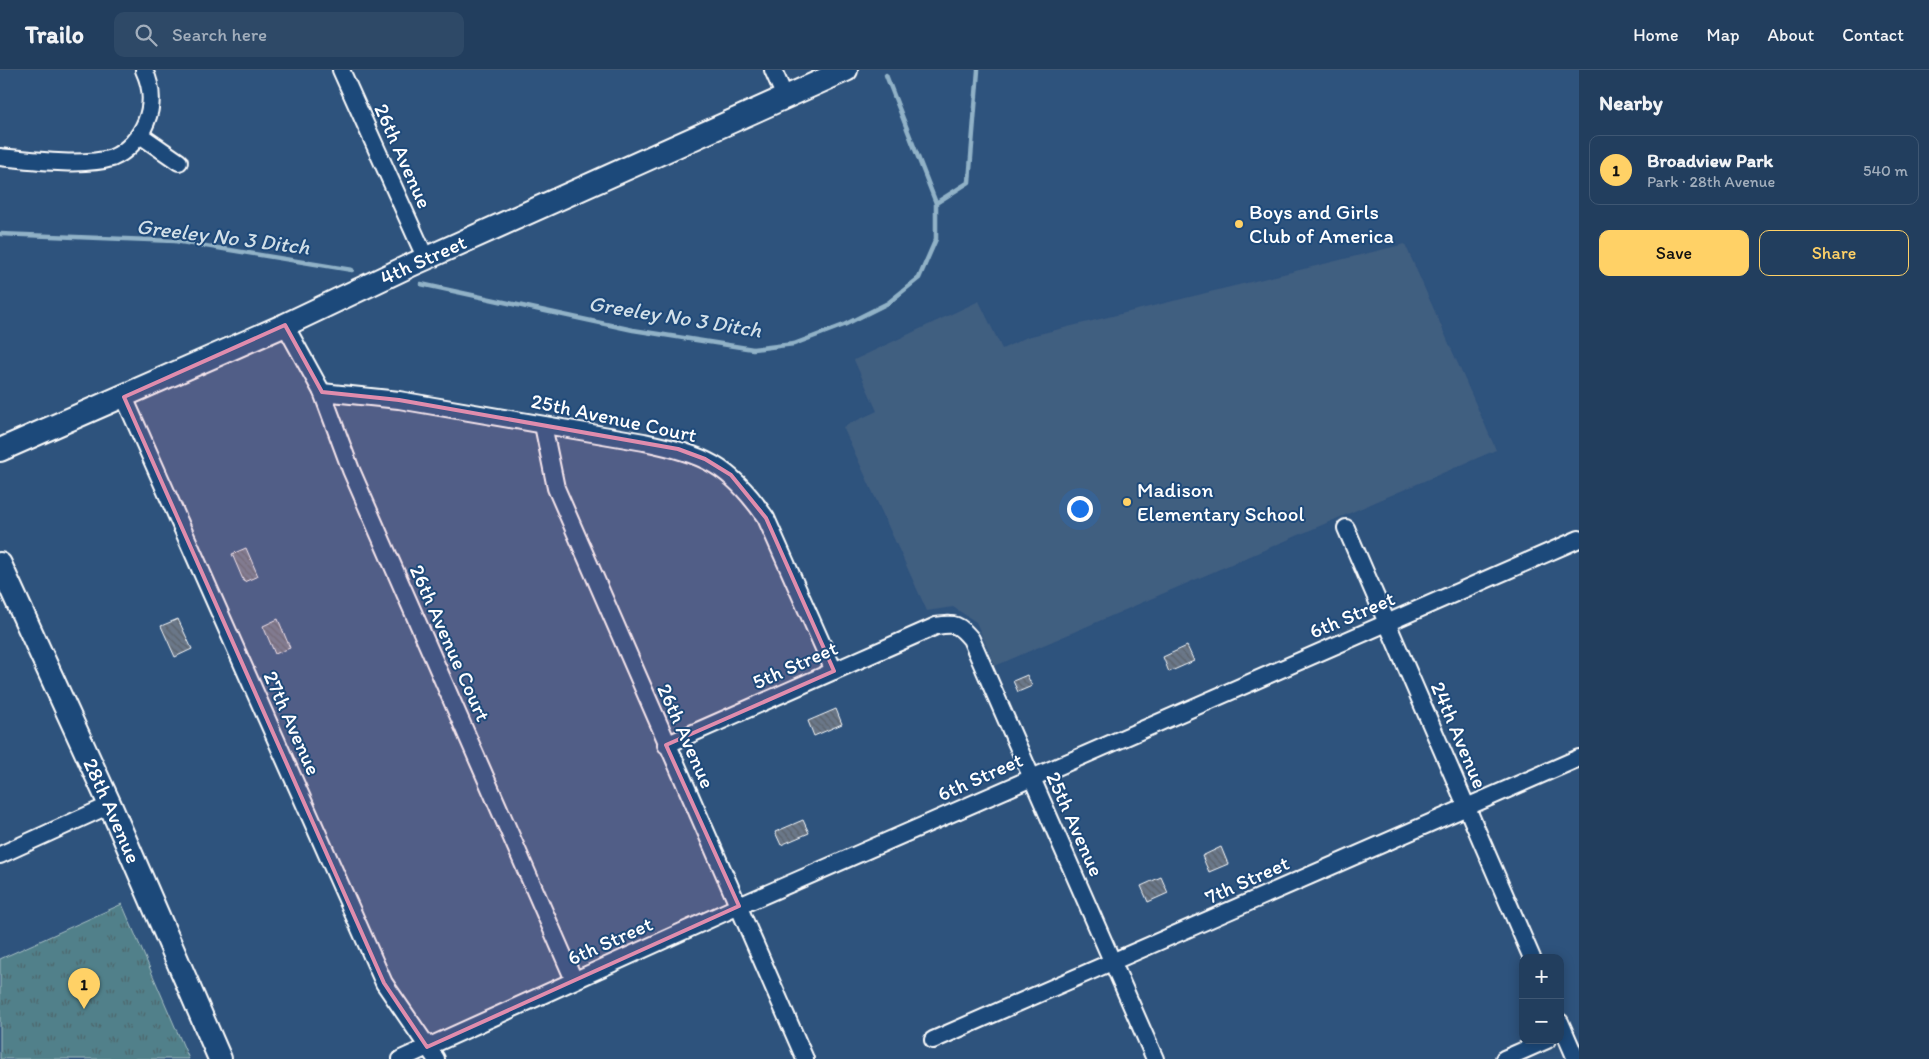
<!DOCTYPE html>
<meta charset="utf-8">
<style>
body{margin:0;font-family:Itim,sans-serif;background:#2e4967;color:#f1f3f6}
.controls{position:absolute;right:15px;bottom:15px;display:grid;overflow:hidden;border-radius:10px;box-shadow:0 2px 12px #0003}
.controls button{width:45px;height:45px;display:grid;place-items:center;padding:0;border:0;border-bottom:1px solid #3f5773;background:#223e5e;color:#f1f3f6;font:25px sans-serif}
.you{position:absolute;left:1079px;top:438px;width:18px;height:18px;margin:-12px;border:4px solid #fff;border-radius:50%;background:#1a73e8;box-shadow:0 0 0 8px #1a73e833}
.badge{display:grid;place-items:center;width:32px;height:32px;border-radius:50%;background:#ffd166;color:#111;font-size:16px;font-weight:700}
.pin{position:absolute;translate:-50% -41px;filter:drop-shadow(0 1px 2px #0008)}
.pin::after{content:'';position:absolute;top:26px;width:18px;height:15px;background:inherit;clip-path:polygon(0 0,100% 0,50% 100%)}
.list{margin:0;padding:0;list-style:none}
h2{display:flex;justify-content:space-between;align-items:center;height:65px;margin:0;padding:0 20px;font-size:21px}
h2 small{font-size:16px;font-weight:400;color:#a2aebc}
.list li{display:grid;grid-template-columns:32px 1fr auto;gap:15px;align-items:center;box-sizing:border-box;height:70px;margin:0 10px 10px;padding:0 10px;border:1px solid #3f5773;border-radius:10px}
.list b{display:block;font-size:19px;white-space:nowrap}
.list p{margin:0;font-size:16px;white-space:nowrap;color:#a2aebc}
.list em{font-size:16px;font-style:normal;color:#a2aebc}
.actions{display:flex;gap:10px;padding:15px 20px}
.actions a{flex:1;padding:11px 0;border:1px solid #ffd166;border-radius:10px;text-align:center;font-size:18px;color:#ffd166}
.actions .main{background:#ffd166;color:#111}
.icon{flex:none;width:28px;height:28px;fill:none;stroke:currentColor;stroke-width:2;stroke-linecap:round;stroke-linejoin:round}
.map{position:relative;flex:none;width:1579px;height:989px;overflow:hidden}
header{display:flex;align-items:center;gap:30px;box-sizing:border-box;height:70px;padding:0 25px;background:#223e5e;border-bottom:1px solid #3f5773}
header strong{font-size:24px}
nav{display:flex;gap:28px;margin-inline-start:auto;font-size:18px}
.search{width:350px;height:45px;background:#2e4967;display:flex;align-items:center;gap:12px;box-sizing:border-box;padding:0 18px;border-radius:10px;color:#a2aebc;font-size:19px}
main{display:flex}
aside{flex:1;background:#223e5e}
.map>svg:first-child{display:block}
</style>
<header>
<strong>Trailo</strong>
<div class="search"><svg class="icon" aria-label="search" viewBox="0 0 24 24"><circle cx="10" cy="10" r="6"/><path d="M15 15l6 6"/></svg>Search here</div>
<nav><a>Home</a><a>Map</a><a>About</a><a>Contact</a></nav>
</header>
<main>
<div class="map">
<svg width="1579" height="989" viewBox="0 0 1579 989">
<defs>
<pattern id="park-tufts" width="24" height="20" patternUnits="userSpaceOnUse" patternTransform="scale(1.25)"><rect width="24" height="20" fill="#51808a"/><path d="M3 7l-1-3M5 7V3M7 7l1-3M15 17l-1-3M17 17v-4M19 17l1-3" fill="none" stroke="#4e666b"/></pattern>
<pattern id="building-back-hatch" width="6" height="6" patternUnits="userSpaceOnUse" patternTransform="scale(1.25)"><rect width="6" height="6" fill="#6a7788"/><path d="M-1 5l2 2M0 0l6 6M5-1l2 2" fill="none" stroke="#5b626a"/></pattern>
</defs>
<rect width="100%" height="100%" fill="#2e537d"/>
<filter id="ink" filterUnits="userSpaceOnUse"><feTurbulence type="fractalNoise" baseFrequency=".02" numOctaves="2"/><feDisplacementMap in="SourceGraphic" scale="10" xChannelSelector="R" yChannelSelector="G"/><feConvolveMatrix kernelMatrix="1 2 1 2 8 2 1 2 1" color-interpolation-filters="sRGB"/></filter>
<g filter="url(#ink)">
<polygon fill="#405e80" points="1405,174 1496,380 995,596 976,552 953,537 927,541 843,357 877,341 854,290 979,231 1002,279 1027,267"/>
<polygon fill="url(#park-tufts)" stroke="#a8c0c4" points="122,834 189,989 0,989 0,889"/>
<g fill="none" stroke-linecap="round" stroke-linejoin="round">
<g stroke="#91b2c7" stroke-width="4.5">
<polyline points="886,5 936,133"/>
<polyline points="0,164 175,171 352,200"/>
<polyline points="421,214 633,260 753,279 794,274 844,255 888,233 919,208 936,169 936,133 969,112 978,0"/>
</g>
</g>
<g fill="url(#building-back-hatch)" stroke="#fff">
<polygon points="246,478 258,506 244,512 232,484"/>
<polygon points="178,549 192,579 175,587 161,556"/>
<polygon points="278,549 290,578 275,584 263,556"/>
<polygon points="1187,576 1194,591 1169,602 1163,587"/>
<polygon points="1027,605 1032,616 1018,622 1013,611"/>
<polygon points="836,639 842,654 814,666 808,651"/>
<polygon points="803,750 809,763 781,775 775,762"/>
<polygon points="1221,777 1228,794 1209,802 1202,786"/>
<polygon points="1161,807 1168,823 1148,832 1141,816"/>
</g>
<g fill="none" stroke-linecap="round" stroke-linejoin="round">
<defs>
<g id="street">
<polyline points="341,0 426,189"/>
<polyline points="773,0 785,27"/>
<polyline points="140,65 179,92"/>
<path d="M0 87C30 90 84 97 112 88 127 82 140 67 146 52 153 35 152 17 144 0"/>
<polyline points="285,255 322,322 351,400 574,910"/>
<path d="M322 322 399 330 644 372C705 385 730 395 766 448L834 601"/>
<polyline points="124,327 384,913 436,989"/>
<polyline points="543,355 556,418 805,989"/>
<polyline points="1346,458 1532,888"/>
<path d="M666 675 936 556C956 553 958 554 971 569L1155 989"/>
<polyline points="0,785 110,735"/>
<polyline points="1560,952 1576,989"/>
<polyline points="933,970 1579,688"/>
<polyline points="401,989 739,836 1579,469"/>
<polyline points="1504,989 1547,970"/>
</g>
<g id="secondary">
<path id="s1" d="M0 380 285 255 409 196 846 0"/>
<path id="s2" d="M0 494 110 735 220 989"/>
</g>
</defs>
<use href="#street" stroke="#fff" stroke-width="20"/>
<use href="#secondary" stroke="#fff" stroke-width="26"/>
<use href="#street" stroke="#1f4a7a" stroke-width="16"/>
<use href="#secondary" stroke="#1f4a7a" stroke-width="22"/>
</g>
</g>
<path fill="#e08cad" fill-opacity="0.2" stroke="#e08cad" stroke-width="4" stroke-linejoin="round" d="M285 255 322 322 399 330 678 379 705 389 731 405 766 448 834 601 666 675 739 836 427 977 384 913 124 327Z"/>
<g fill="#ffd166" stroke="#1f4a7a" stroke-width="2">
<circle cx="1239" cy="154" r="5"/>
<circle cx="1127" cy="432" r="5"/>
</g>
<g text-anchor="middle" stroke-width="4" stroke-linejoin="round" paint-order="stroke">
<g font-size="21" fill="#fff" stroke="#1f4a7a">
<text transform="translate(403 86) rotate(66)" y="7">26th Avenue</text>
<text dy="7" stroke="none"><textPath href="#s1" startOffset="464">4th Street</textPath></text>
<text transform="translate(614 348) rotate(12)" y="7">25th Avenue Court</text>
<text transform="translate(1352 545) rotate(-23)" y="7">6th Street</text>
<text transform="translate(450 573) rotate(66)" y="7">26th Avenue Court</text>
<text transform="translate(795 595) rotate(-24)" y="7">5th Street</text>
<text transform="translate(292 653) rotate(66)" y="7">27th Avenue</text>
<text transform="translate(1459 665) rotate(67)" y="7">24th Avenue</text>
<text transform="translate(686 666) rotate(66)" y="7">26th Avenue</text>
<text transform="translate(980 707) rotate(-24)" y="7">6th Street</text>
<text dy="7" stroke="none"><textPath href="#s2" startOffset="271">28th Avenue</textPath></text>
<text transform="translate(1075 754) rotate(66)" y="7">25th Avenue</text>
<text transform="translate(1247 810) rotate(-24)" y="7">7th Street</text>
<text transform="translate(610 871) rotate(-24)" y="7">6th Street</text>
</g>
<g font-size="21" fill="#fff" stroke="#1f4a7a" text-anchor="start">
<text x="1249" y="149">Boys and Girls<tspan x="1249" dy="24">Club of America</tspan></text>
<text x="1137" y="427">Madison<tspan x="1137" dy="24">Elementary School</tspan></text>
</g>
<g font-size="22" font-style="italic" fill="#d1dfe8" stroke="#1f4a7a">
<text transform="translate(223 166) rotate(7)" y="8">Greeley No 3 Ditch</text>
<text transform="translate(675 246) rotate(9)" y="8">Greeley No 3 Ditch</text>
</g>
</g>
</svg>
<div class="controls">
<button>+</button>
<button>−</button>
</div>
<div class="you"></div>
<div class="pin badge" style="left:84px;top:939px">1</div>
</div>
<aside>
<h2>Nearby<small></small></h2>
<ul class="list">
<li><span class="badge">1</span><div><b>Broadview Park</b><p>Park · 28th Avenue</p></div><em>540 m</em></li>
</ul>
<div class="actions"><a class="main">Save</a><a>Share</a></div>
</aside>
</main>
